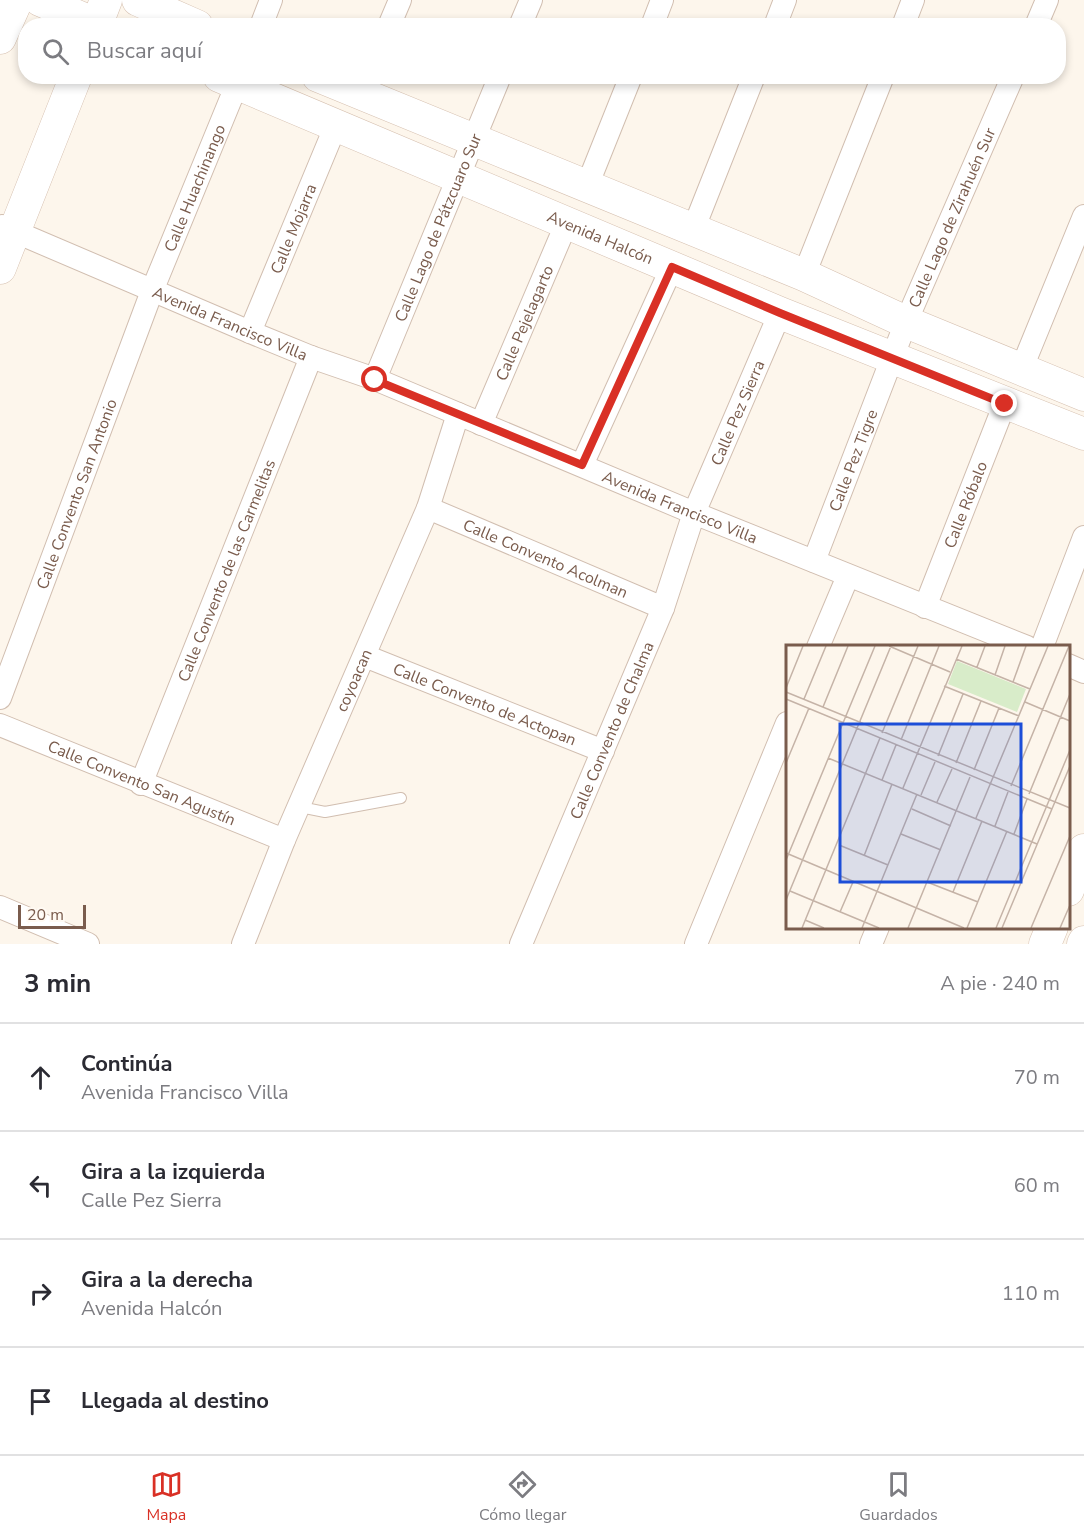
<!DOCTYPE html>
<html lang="es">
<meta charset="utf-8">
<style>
body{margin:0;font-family:"Nunito Sans",sans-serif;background:#f2f2f3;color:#2b2b33}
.scale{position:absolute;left:18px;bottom:15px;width:68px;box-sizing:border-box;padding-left:6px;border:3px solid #7a5c4d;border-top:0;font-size:16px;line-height:21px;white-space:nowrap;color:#7a5c4d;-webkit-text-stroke:4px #fffaf3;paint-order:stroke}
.stop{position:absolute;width:18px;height:18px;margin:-14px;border:4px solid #d93025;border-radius:50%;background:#fff}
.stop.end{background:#d93025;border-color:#fff;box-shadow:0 2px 6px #0008}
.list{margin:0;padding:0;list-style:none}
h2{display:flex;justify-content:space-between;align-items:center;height:78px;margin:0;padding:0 24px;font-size:26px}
h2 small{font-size:20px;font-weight:400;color:#7c7c81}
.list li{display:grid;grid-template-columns:39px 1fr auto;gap:18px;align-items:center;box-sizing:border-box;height:108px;padding:0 24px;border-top:2px solid #e1e1e2}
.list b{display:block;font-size:22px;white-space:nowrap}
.list p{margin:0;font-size:20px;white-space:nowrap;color:#7c7c81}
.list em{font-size:20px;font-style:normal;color:#7c7c81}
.icon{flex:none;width:33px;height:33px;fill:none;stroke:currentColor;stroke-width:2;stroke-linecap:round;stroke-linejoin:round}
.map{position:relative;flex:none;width:1084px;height:944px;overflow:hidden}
.search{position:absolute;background:#fff;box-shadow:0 3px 9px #0003;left:18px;right:18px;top:18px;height:66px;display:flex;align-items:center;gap:15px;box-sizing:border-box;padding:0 21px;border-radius:24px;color:#7c7c81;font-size:22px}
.sheet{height:510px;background:#fff}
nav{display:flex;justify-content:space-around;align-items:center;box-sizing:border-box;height:84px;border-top:2px solid #e1e1e2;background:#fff;font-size:16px;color:#7c7c81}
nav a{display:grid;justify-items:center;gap:3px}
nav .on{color:#d93025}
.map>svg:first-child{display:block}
</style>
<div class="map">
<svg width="1084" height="944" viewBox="0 0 1084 944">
<rect width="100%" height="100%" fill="#fdf6ec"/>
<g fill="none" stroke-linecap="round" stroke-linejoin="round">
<defs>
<polyline id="lane" points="300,807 325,812 401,798"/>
<g id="street">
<polyline points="261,26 271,0"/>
<polyline points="389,26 400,0"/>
<polyline points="520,26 531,0"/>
<polyline points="652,26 662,0"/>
<polyline points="775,26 785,0"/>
<polyline points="903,26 913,0"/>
<polyline points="1036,26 1047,0"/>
<polyline points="587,186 631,76"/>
<path id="s1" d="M2 226 250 332 311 357 375 379 694 513 1027 647"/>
<polyline points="693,230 754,76"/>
<polyline points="804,275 883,76"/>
<path id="s2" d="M250 332 336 125"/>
<polyline points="1021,370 1084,216"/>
<path id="s3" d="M375 379 500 76"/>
<path id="s4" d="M481 424 567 222"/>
<polyline points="582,465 672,267"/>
<path id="s5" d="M428 508 663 608"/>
<path id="s6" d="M814 561 906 322 1013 76"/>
<path id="s7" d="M925 607 1005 403"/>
<polyline points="818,647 848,576"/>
<polyline points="1042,647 1084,537"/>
<path id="s8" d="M365 656 603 751"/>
<polyline points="1068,665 1084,672"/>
<path id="s9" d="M0 698 152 291 237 84"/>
<path id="s10" d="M0 725 284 840"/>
<path id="s11" d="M141 784 311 357"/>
<polyline points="0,907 88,944"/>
<path id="s12" d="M243 944 284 840 428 508 458 414"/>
<path id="s13" d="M521 944 663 608 694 513 780 313"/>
<polyline points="696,944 787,723"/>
<polyline points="871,944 878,927"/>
</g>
<g id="secondary">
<polyline points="40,0 100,26"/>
<polyline points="138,0 197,26"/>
<polyline points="96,26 106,0"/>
<polyline points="0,38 17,0"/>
<path id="s14" d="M219 76 780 313 1084 434"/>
<polyline points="318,76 804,275 906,322 1084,395"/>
<polyline points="0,268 76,76"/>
<polyline points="1068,890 1084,850"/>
<polyline points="1045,944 1052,927"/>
<polyline points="1083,944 1084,942"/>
</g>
</defs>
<use href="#lane" stroke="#d1beb0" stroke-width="12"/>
<use href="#street" stroke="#d1beb0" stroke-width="24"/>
<use href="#secondary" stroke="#d6c0b0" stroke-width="33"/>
<use href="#lane" stroke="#fff" stroke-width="10"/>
<use href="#street" stroke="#fff" stroke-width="22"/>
<use href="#secondary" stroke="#fff" stroke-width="32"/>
</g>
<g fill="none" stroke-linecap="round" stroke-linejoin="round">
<polyline stroke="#d93025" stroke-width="8" points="375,380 582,465 672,267 780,313 1005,404"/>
</g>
<g text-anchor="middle" stroke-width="6" stroke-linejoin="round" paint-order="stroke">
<g font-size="16" fill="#7a5c4d" stroke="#fffaf3">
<text dy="6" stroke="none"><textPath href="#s9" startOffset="546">Calle Huachinango</textPath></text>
<text dy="6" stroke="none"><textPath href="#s6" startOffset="370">Calle Lago de Zirahuén Sur</textPath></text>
<text dy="6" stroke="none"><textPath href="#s3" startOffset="164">Calle Lago de Pátzcuaro Sur</textPath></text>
<text dy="6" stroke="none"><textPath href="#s2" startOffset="112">Calle Mojarra</textPath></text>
<text dy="6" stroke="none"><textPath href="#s14" startOffset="414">Avenida Halcón</textPath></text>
<text dy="6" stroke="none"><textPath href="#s1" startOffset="248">Avenida Francisco Villa</textPath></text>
<text dy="6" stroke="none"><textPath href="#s4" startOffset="110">Calle Pejelagarto</textPath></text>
<text dy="6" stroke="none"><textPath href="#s13" startOffset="574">Calle Pez Sierra</textPath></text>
<text dy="6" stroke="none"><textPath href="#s6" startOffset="108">Calle Pez Tigre</textPath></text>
<text dy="6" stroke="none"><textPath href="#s9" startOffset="218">Calle Convento San Antonio</textPath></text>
<text dy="6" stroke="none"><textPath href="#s7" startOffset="110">Calle Róbalo</textPath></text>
<text dy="6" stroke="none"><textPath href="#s1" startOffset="734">Avenida Francisco Villa</textPath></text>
<text dy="6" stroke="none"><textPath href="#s5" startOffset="128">Calle Convento Acolman</textPath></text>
<text dy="6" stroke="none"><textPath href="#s11" startOffset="230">Calle Convento de las Carmelitas</textPath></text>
<text dy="6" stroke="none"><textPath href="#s12" startOffset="286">coyoacan</textPath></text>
<text dy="6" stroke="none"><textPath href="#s8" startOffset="129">Calle Convento de Actopan</textPath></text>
<text dy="6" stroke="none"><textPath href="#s13" startOffset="232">Calle Convento de Chalma</textPath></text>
<text dy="6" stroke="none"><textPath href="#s10" startOffset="153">Calle Convento San Agustín</textPath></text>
</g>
</g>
<g transform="translate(786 645)">
<rect width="284" height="284" fill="#fdf6ec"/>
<path d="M171 16 240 44 231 67 162 39Z" fill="#d8ecc9"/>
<path fill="none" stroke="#c5b3a7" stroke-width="1.5" d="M103 1 164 27M170 14 244 44M191 22 199 1M209 30 219 1M227 37 240 1M158 41 233 71M0 43 17 1M0 47 284 163M0 54 266 164M18 54 40 1M239 57 284 76M37 62 62 1M96 88 132 1M115 95 153 1M152 111 177 49M42 113 251 199M0 118 23 63M170 118 195 56M188 125 213 63M96 135 110 100M225 141 283 1M117 143 176 1M243 149 284 49M135 150 149 117M151 157 166 124M126 164 165 181M190 173 262 1M209 181 222 147M115 189 155 205M228 189 241 154M53 200 102 220M0 208 178 283M78 211 106 139M0 215 89 1M141 237 192 257M4 246 93 283M167 247 196 176M0 255 105 1M54 267 67 237M19 275 38 283M16 283 94 93M76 283 131 149M122 283 184 132M181 283 221 186M210 283 284 105M216 283 284 121M245 283 284 191M274 283 284 260"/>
<path fill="#1d4ed8" fill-opacity="0.15" stroke="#1d4ed8" stroke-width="3" d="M54 79H235V237H54Z"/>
<rect width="284" height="284" fill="none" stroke="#7a5c4d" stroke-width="3"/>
</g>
</svg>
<div class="scale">20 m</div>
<div class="stop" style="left:375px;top:380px"></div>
<div class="stop end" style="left:1005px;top:404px"></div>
<div class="search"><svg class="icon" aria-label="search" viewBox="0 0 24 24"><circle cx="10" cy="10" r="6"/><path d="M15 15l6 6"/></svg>Buscar aquí</div>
</div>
<section class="sheet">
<h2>3 min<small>A pie · 240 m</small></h2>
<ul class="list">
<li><svg class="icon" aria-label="ahead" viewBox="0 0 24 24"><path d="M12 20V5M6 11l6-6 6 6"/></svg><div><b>Continúa</b><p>Avenida Francisco Villa</p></div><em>70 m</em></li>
<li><svg class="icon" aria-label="left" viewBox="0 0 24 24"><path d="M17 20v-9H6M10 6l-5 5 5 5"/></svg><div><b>Gira a la izquierda</b><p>Calle Pez Sierra</p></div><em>60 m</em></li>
<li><svg class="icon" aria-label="right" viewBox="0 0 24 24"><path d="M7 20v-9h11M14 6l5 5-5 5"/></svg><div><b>Gira a la derecha</b><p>Avenida Halcón</p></div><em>110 m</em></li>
<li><svg class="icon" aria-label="arrive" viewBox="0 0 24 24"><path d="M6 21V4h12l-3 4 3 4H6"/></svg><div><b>Llegada al destino</b></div></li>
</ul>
</section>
<nav>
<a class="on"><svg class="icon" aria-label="map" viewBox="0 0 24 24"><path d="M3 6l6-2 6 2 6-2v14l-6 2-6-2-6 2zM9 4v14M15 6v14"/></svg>Mapa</a>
<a><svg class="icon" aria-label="directions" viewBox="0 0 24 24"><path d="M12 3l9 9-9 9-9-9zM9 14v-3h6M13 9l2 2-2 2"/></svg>Cómo llegar</a>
<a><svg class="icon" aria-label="saved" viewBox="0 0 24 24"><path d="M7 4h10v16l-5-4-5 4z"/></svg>Guardados</a>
</nav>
